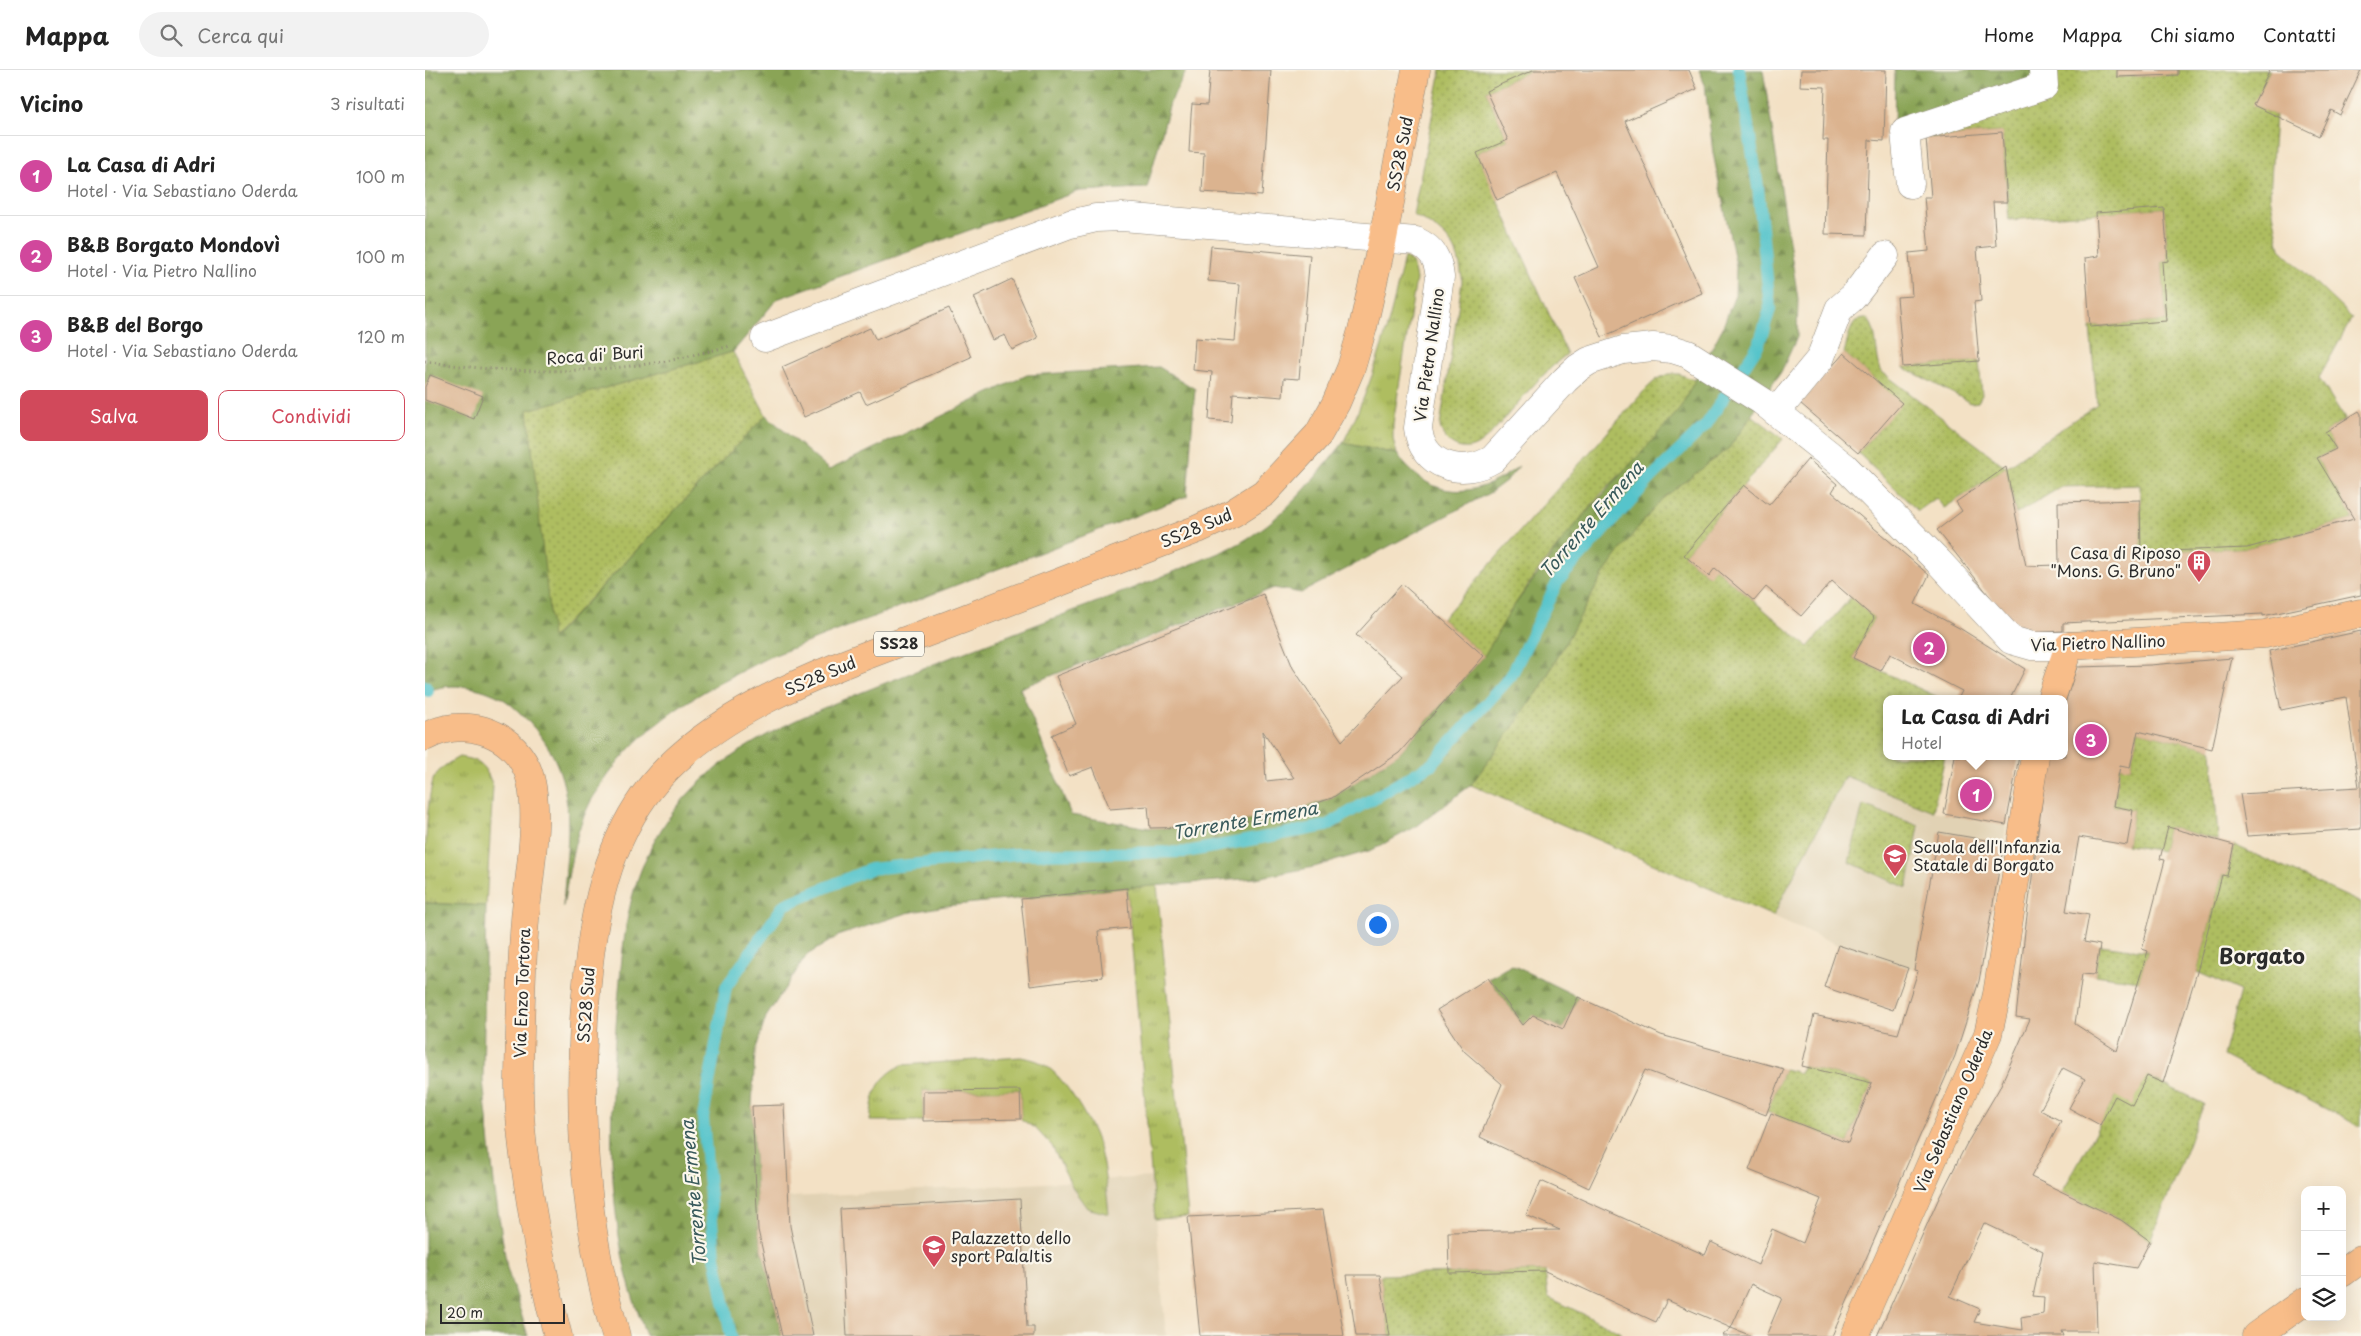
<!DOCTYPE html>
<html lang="it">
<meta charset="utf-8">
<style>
body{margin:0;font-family:"Playpen Sans",sans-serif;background:#f2f2f2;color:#222}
.controls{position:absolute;right:15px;bottom:15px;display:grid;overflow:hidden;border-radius:10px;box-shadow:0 5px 20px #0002}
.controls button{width:45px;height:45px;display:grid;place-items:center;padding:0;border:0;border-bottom:1px solid #e0e0e0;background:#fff;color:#222;font:25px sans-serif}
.scale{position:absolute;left:15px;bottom:12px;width:125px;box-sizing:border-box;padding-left:5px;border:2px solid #2b2b2b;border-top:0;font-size:14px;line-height:18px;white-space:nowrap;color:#2b2b2b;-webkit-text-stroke:4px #fbf7ec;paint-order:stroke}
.you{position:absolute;left:952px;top:854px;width:18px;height:18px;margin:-12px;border:4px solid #fff;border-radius:50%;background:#1a73e8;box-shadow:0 0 0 8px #1a73e833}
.badge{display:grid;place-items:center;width:32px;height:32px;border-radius:50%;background:#d1495b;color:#fff;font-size:16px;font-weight:700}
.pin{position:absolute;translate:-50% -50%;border:2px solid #fff;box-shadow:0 1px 5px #0006}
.popup{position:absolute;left:1458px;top:625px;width:185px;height:65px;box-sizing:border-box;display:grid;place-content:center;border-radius:10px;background:#fff;filter:drop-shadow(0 1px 4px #0005);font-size:16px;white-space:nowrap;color:#767676}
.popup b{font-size:19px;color:#222}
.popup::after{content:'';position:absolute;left:50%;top:100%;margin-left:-10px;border:10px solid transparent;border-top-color:#fff}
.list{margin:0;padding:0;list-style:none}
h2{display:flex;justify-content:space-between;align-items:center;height:65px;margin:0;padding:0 20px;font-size:21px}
h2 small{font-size:16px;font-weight:400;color:#767676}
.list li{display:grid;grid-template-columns:32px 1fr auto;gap:15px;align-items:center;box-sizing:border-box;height:80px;padding:0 20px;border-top:1px solid #e0e0e0}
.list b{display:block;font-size:19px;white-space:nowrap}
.list p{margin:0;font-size:16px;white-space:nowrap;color:#767676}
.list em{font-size:16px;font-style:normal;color:#767676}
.actions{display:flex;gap:10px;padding:15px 20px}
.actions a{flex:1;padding:11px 0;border:1px solid #d1495b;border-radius:10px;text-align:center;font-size:18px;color:#d1495b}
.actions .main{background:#d1495b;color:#fff}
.icon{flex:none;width:28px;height:28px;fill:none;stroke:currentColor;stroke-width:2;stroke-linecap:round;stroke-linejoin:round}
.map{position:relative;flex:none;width:1936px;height:1266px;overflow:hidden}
header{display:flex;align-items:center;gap:30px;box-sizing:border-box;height:70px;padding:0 25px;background:#fff;border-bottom:1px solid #e0e0e0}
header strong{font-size:24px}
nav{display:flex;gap:28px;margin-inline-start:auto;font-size:18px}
.search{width:350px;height:45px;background:#f2f2f2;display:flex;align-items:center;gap:12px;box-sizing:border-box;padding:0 18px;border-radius:28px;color:#767676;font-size:19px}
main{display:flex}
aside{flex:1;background:#fff}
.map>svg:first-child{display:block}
</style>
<header>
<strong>Mappa</strong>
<div class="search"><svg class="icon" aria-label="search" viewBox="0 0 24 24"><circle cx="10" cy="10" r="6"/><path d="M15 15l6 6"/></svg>Cerca qui</div>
<nav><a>Home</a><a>Mappa</a><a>Chi siamo</a><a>Contatti</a></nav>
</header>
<main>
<aside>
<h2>Vicino<small>3 risultati</small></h2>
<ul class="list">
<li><span class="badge" style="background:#d1479c">1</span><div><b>La Casa di Adri</b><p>Hotel · Via Sebastiano Oderda</p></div><em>100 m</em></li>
<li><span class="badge" style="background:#d1479c">2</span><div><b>B&amp;B Borgato Mondovì</b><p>Hotel · Via Pietro Nallino</p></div><em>100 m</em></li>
<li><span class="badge" style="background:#d1479c">3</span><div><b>B&amp;B del Borgo</b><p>Hotel · Via Sebastiano Oderda</p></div><em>120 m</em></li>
</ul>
<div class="actions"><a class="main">Salva</a><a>Condividi</a></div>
</aside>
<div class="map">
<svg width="1936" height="1266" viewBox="0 0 1936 1266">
<defs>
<pattern id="grass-tufts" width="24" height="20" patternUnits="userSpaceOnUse" patternTransform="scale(1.25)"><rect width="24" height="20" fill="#aebd60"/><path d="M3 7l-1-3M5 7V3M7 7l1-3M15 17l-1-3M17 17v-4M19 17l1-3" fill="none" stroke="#8e9a4f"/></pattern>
<pattern id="forest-firs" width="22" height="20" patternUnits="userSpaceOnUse" patternTransform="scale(1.25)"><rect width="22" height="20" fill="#8aa456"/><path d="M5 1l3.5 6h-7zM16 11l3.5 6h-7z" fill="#718647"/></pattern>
<pattern id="garden-dots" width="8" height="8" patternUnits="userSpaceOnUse" patternTransform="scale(1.25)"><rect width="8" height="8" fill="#aebd60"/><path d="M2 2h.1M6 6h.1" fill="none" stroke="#8e9a4f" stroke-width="1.8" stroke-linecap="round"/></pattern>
</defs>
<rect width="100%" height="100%" fill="#fbf7ec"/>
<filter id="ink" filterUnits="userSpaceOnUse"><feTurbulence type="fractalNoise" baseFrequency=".02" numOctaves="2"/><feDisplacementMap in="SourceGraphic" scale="10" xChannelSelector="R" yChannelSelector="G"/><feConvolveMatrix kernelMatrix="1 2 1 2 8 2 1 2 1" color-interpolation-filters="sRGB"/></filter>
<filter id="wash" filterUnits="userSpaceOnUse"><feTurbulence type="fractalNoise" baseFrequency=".0096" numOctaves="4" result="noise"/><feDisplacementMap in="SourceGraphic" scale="20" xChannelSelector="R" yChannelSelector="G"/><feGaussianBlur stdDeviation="1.12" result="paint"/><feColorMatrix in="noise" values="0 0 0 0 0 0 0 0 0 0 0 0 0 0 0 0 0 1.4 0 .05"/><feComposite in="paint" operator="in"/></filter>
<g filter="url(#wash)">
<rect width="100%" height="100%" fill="#f3e1c5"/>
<g fill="#e1d2b4">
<polygon points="1420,706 1508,741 1581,755 1579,773 1493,901 1413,875 1348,846"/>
<polygon points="727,1107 741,1266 357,1266 333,1160 332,1129"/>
</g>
<g fill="url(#grass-tufts)" stroke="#6c7446">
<path d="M979 187 987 192 991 209 968 354V369L972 384 918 373C950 310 964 255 979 187Z"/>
<path d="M34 687C56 690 60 696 68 716L61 836 0 833C0 799 0 740 8 710 13 699 23 693 34 687Z"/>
<polygon points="732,815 763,1147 730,1149 702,818"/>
<path d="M596 987C606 989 613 990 621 996 640 1008 663 1048 671 1068 680 1093 681 1119 684 1144L662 1138 649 1120 627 1076 612 1060 596 1049 595 1020 498 1021V1051H445C448 1023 451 1009 477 995Z"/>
</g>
<g fill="url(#forest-firs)" stroke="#5a6840">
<path d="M0 0H762L745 33 722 118 654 121 352 229 308 282 103 340 128 568 341 345 404 400 602 305 734 297 770 319 762 426 342 588C277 621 219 651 177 714 173 721 166 729 163 737 148 768 144 803 138 837 142 765 157 707 102 650 88 636 82 629 63 622 45 615 17 613 0 623Z"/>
<path d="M1274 0H1338L1373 229 1372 267 1356 302 1304 378 1237 430 1207 465 1179 503 1115 619 1046 715 992 756 947 780 889 797 831 808 702 818 520 836 482 843 415 865 382 885 341 947 330 982 327 1036 333 1160 357 1266H221C214 1245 206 1224 201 1203 181 1115 185 1022 193 932 199 864 201 815 239 755 285 683 369 649 445 619 523 588 602 558 680 529 711 517 742 505 772 492 788 485 806 479 820 470 861 445 889 410 918 373L972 384C1005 431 1050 430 1094 396L1082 410 1066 422 876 523 849 518 595 618 646 745 725 758 780 757 853 746 907 728 974 683 1059 586 1086 540 1143 463 1254 340 1297 259 1310 225 1311 196 1288 83 1280 15Z"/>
<polygon points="1470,0 1610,0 1611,9 1469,58"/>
<polygon points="0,833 61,836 58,1010 70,1122 82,1198 103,1266 3,1266 0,1225"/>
<polygon points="1087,895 1153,927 1138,959 1108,945 1098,955 1063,908"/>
</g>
<g fill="url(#garden-dots)" stroke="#6c7446">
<path d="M1016 0H1108L1061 21 1083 70 1052 83 1142 284C1120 301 1103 321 1085 342 1075 353 1065 367 1052 375 1036 384 1018 373 1015 356L1037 212C1035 174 1020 161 988 145Z"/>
<path d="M1628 0H1692V7L1753 5V0H1845L1829 35 1850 45 1845 126 1855 179 1927 248 1894 308 1920 349 1900 362 1911 379 1892 388 1929 449 1822 478 1716 482 1715 415 1636 417 1591 444 1581 398 1519 438 1511 428 1493 441 1433 383 1476 333 1419 283C1423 270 1425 247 1441 248 1454 257 1449 287 1457 302L1581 397 1672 334 1665 257 1741 251 1737 192 1743 191 1739 138 1584 150 1577 62 1501 68Z"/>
<polygon points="308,282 341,345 127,568 103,340"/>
<polygon points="1554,291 1557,325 1553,332 1546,333 1478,297"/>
<polygon points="1243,304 1254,304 1270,310 1254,340 1219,380 1176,424 1117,495 1086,540 1059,586 1017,549 1220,320 1232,309"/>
<polygon points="1327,345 1358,369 1259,485 1283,506 1290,498 1383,577 1426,527 1449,548 1428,588 1517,629 1462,629 1462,686 1520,686 1508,741 1420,706 1348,846 1046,715 1115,619 1179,503 1207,465 1237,429 1304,378"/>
<polygon points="1713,661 1787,679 1793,770 1743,757 1737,781 1702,775 1708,740 1688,736 1695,696 1705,698"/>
<polygon points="1438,735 1494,756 1482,818 1424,792"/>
<polygon points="1809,775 1936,833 1936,1057 1798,986 1815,921 1772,902 1797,805 1802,805"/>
<polygon points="1675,875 1723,881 1714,911 1670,905"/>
<polygon points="1377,996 1447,1013 1423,1073 1342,1042 1359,999 1375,1003"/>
<polygon points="1722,1006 1779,1034 1725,1171 1696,1150 1637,1122 1690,1026"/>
<polygon points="1120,1201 1123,1227 1195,1262 1195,1266 965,1266 955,1205"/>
</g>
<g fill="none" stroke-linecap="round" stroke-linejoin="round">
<g stroke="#57c4cb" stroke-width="12">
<polyline points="0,616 3,621"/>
<polyline points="306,1266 290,1186 278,1048 301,917 359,835 445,799 591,784 761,782 901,756 1007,694 1086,606 1133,511 1227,407 1281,355 1334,274 1345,239 1333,117 1314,0"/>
</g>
</g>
<g id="blocks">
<g fill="#dbb38f" fill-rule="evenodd">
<polygon points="785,0 846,0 837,126 777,122 779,83 764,82 766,45 767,34 782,35"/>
<polygon points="1108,0 1264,0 1272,19 1200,51 1277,223 1177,267 1150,208 1174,197 1132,103 1072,130 1052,83 1083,70 1061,21"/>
<polygon points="1376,0 1461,0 1459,71 1444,70 1441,165 1400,164 1403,70 1398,70 1400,17 1375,16"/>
<polygon points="1692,0 1753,0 1753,5 1692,7"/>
<polygon points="1845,0 1936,0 1915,45 1906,40 1894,66 1828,35"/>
<polygon points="1577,62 1582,132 1568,132 1571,176 1552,178 1556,231 1549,232 1554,291 1478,297 1472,227 1487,226 1484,183 1504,181 1499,127 1506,127 1501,68"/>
<polygon points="1739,138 1743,191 1737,192 1741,251 1665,257 1660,188 1674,186 1671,143"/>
<polygon points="786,176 885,185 874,309 859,308 858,327 808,323 806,352 784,350 787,302 768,300 770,268 810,271 815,214 783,211"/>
<polygon points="587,209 613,268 587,280 580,265 568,270 549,227"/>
<polygon points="524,238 546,287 441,334 435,322 379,347 357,297 445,258 451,270"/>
<polygon points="1419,283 1477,333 1433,383 1375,333"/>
<polygon points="5,305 58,326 49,349 0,330 0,317"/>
<polygon points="1934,341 1936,344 1936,525 1838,546 1838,544 1638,553 1638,561 1603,563 1593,558 1582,548 1512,460 1537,441 1531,432 1581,397 1601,496 1634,495 1633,432 1715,430 1716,482 1822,478 1929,449 1892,388 1911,379 1900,362"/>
<polygon points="1383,389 1412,414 1407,422 1504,505 1490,534 1536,559 1600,599 1585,629 1533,629 1537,621 1465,584 1456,601 1428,588 1449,548 1407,511 1376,546 1341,517 1329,531 1290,498 1284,506 1259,485 1319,415 1344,435"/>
<path d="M977 514 1059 586 974 683 907 728 853 746 780 757 725 758 723 736 685 739 668 697 644 706 627 665 651 654 631 606 838 524 868 598 917 671 978 606 931 565ZM838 661 869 708 841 711Z"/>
<polygon points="1936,561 1936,759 1822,766 1815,724 1934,717 1921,627 1856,640 1844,581"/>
<path d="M1807 588 1787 679 1713 661 1705 698 1695 696 1688 736 1708 740 1702 775 1654 767 1641 841 1664 845 1659 872 1675 875 1670 905 1657 904 1650 954 1692 981 1723 881 1717 879 1740 790 1735 789 1743 757 1809 775 1802 806 1797 805 1772 902 1738 1013 1722 1006 1707 1035 1690 1026 1675 1055 1644 1038 1660 1009 1638 998 1615 1040 1636 1051 1606 1107 1696 1150 1725 1171 1711 1198 1670 1191 1672 1261H1637L1639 1266H1452L1513 1130 1541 1075 1574 1019 1605 949 1591 947 1600 861 1623 686H1640V633L1652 597 1725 595ZM1559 1153 1618 1181 1608 1226 1619 1227 1618 1244 1596 1248 1597 1260 1549 1252 1555 1239 1525 1226Z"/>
<polygon points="1530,686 1594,686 1581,755 1519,744"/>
<polygon points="1514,762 1579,773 1554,911 1530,986 1407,1266 1341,1266 1357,1228 1326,1214 1306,1258 1327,1266 1297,1266 1306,1258 1242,1230 1231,1252 1120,1201 1024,1203 1023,1162 1135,1160 1101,1145 1116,1111 1280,1185 1286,1172 1333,1195 1347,1159 1378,1173 1396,1129 1324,1100 1346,1043 1423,1073 1447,1013 1377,996 1389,945 1473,964 1493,901 1489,900"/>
<polygon points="702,818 705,858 673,861 678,907 605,916 596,829"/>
<polygon points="1413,875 1483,898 1468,940 1399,917"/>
<polygon points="1063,908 1098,955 1108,945 1138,959 1153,927 1236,965 1359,999 1341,1045 1220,1000 1164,1118 1055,1067 1077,1014 1039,981 1012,940"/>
<polygon points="595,1020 596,1049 498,1051 498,1021"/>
<polygon points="359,1035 365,1156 388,1266 357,1266 333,1160 327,1036"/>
<polygon points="595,1129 602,1257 609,1257 609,1266 422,1266 415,1139"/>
<polygon points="898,1140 919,1266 775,1266 763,1147"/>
<polygon points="922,1205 955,1205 965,1266 931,1266"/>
</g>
</g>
</g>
<g filter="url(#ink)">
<use href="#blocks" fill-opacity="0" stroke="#8f8678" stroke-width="1"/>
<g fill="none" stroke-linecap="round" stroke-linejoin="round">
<defs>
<g id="minor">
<polyline points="1485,114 1480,62 1619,16 1618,0"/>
<path d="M340 268 645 154 671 148 697 147 991 171C1008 179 1013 189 1015 207L993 358C997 396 1037 408 1068 389L1140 310 1153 298 1164 291 1198 280 1228 277 1247 279 1263 284 1337 331 1420 397 1513 491 1586 570 1607 576H1644"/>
<polyline points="1351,342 1395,289 1414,239 1428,227 1460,186"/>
</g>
<g id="major">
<polyline points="1626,629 1644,576 1840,564 1936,543"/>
<path d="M0 667C37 647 84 659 102 699 118 736 103 809 100 850 96 901 95 953 94 1005 93 1050 100 1096 107 1140 114 1182 122 1225 133 1266"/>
<polyline points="1917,1203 1936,1189"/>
<path d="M191 1266C161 1163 153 1057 159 950 164 876 172 799 213 735 276 636 431 590 536 550 615 520 694 489 773 459L808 443 839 423 893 365 911 333 926 298 938 257 958 168 991 0"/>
<polyline points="1430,1266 1563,964 1572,924 1610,686"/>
<polyline points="1831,1266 1880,1231"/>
</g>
</defs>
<use href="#minor" stroke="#8f8678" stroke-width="29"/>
<use href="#major" stroke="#8f8678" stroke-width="29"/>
<path stroke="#8f8678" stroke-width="3" stroke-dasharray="1 4" stroke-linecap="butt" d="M0 291C78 304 158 304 236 292 259 288 283 281 306 276"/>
<use href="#minor" stroke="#fff" stroke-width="28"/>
<use href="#major" stroke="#f8bd89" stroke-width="28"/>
</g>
</g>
<defs>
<symbol id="building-pin" viewBox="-11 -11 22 30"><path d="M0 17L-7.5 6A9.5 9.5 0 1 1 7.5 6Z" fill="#d1495b" stroke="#fbf7ec"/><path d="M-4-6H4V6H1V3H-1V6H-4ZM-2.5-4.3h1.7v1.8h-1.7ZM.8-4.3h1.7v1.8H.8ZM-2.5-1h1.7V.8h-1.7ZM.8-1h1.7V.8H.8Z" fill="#fff"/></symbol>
<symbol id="school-pin" viewBox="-11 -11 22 30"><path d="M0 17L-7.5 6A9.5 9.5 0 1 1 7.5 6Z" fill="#d1495b" stroke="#fbf7ec"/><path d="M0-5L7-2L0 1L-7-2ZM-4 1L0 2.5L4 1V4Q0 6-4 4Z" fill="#fff"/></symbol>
</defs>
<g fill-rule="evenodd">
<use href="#building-pin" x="1760" y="478" width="28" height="38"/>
<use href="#school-pin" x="1456" y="772" width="28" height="38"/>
<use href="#school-pin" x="495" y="1163" width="28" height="38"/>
</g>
<g text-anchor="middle" stroke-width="4.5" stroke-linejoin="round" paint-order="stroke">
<rect fill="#fbf7ec" stroke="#696865" stroke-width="1" x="449" y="561.5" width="50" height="25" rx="4"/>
<g font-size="15" font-weight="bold" fill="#2b2b2b">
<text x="474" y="579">SS28</text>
</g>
<g font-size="16" fill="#2b2b2b" stroke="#fbf7ec">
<text transform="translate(975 84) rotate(-79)" y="6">SS28 Sud</text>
<text transform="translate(170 285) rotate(-4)" y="6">Roca di' Buri</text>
<text transform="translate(1004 285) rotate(-82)" y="6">Via Pietro Nallino</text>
<text transform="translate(771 458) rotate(-23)" y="6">SS28 Sud</text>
<text transform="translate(1673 573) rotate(-2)" y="6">Via Pietro Nallino</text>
<text transform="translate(395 606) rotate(-23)" y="6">SS28 Sud</text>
<text transform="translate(97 923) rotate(-88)" y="6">Via Enzo Tortora</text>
<text transform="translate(161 935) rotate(-86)" y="6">SS28 Sud</text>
<text transform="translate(1528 1041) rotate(-67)" y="6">Via Sebastiano Oderda</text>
</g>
<g font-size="16" fill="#2b2b2b" stroke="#fbf7ec" text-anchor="start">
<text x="1756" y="489" text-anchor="end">Casa di Riposo<tspan x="1756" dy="18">"Mons. G. Bruno"</tspan></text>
<text x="1488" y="783">Scuola dell'Infanzia<tspan x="1488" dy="18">Statale di Borgato</tspan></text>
<text x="526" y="1174">Palazzetto dello<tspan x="526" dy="18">sport PalaItis</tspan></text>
</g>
<g font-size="18" font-style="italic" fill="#38595b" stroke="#fbf7ec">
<text transform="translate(1167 450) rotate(-49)" y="6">Torrente Ermena</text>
<text transform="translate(820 751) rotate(-10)" y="6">Torrente Ermena</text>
<text transform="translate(269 1123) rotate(-95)" y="6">Torrente Ermena</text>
</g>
<g font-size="21" font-weight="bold" fill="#2b2b2b" stroke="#fbf7ec">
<text x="1837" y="894">Borgato</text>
</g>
</g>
</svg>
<div class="controls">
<button>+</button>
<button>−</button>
<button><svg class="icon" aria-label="layers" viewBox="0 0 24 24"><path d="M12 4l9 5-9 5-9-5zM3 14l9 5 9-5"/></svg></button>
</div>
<div class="scale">20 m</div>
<div class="you"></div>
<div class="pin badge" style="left:1551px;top:725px;background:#d1479c">1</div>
<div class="popup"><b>La Casa di Adri</b>Hotel</div>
<div class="pin badge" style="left:1504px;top:578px;background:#d1479c">2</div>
<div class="pin badge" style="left:1666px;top:670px;background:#d1479c">3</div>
</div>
</main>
